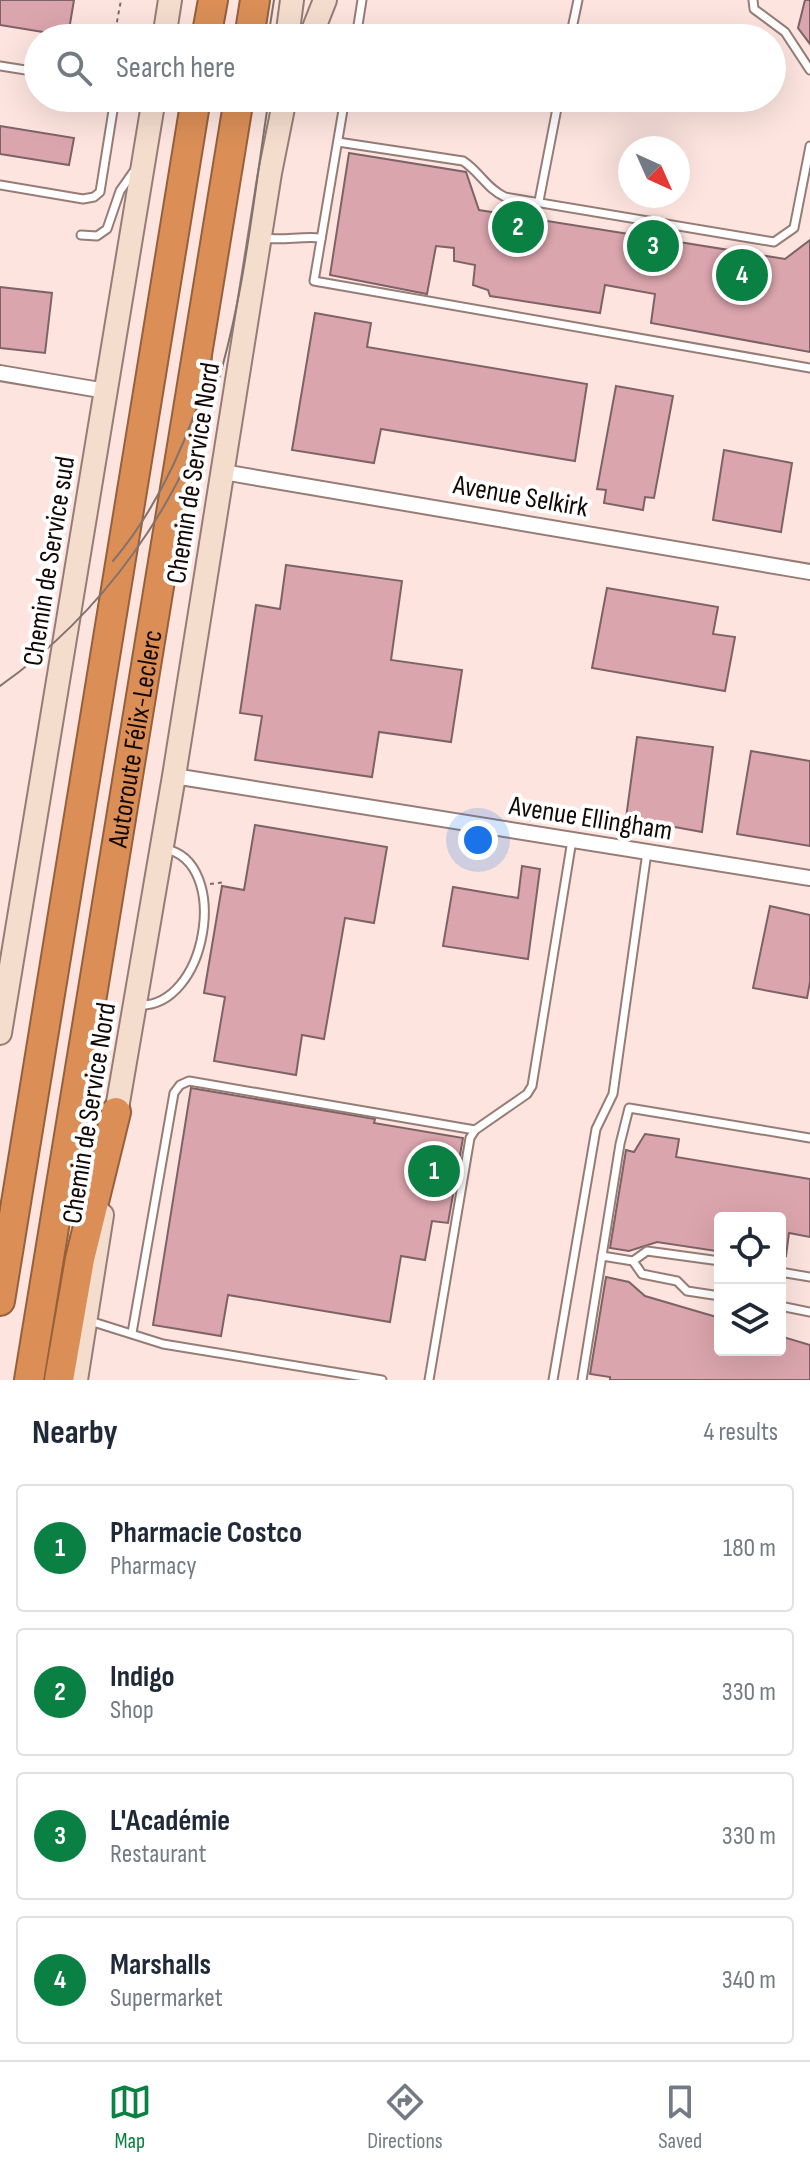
<!DOCTYPE html>
<meta charset="utf-8">
<style>
body{margin:0;font-family:"Sofia Sans Condensed",sans-serif;background:#f6f6f7;color:#1f2937}
.controls{position:absolute;right:24px;bottom:24px;display:grid;overflow:hidden;border-radius:8px;box-shadow:0 8px 32px #0002}
.controls button{width:72px;height:72px;display:grid;place-items:center;padding:0;border:0;border-bottom:2px solid #e0e1e3;background:#fff;color:#1f2937;font:40px sans-serif}
.compass{position:absolute;left:618px;top:136px;width:72px;height:72px;border-radius:50%;background:#fff;box-shadow:0 8px 32px #0002;rotate:135deg}
.you{position:absolute;left:478px;top:840px;width:28px;height:28px;margin:-20px;border:6px solid #fff;border-radius:50%;background:#1a73e8;box-shadow:0 0 0 12px #1a73e833}
.badge{display:grid;place-items:center;width:52px;height:52px;border-radius:50%;background:#0b8043;color:#fff;font-size:26px;font-weight:700}
.pin{position:absolute;translate:-50% -50%;border:4px solid #fff;box-shadow:0 2px 8px #0006}
.list{margin:0;padding:0;list-style:none}
h2{display:flex;justify-content:space-between;align-items:center;height:104px;margin:0;padding:0 32px;font-size:34px}
h2 small{font-size:26px;font-weight:400;color:#747a83}
.list li{display:grid;grid-template-columns:52px 1fr auto;gap:24px;align-items:center;box-sizing:border-box;height:128px;margin:0 16px 16px;padding:0 16px;border:2px solid #e0e1e3;border-radius:8px}
.list b{display:block;font-size:30px;white-space:nowrap}
.list p{margin:0;font-size:26px;white-space:nowrap;color:#747a83}
.list em{font-size:26px;font-style:normal;color:#747a83}
.icon{flex:none;width:44px;height:44px;fill:none;stroke:currentColor;stroke-width:2;stroke-linecap:round;stroke-linejoin:round}
.map{position:relative;flex:none;width:810px;height:1380px;overflow:hidden}
.search{position:absolute;background:#fff;box-shadow:0 8px 32px #0002;left:24px;right:24px;top:24px;height:88px;display:flex;align-items:center;gap:20px;box-sizing:border-box;padding:0 28px;border-radius:44px;color:#747a83;font-size:30px}
.sheet{height:680px;background:#fff}
nav{display:flex;justify-content:space-around;align-items:center;box-sizing:border-box;height:112px;border-top:2px solid #e0e1e3;background:#fff;font-size:22px;color:#747a83}
nav a{display:grid;justify-items:center;gap:4px}
nav .on{color:#0b8043}
.map>svg:first-child{display:block}
</style>
<div class="map">
<svg width="810" height="1380" viewBox="0 0 810 1380">
<rect width="100%" height="100%" fill="#fde4df"/>
<g fill="#dba5ad" stroke="#7d6366" stroke-width="2">
<polygon points="0,0 74,0 68,36 0,25"/>
<polygon points="805,0 810,0 810,44 798,28"/>
<polygon points="0,126 74,138 69,165 0,154"/>
<polygon points="349,153 466,172 479,210 785,259 810,240 810,352 651,323 655,294 605,285 600,313 490,296 488,290 473,285 475,265 454,261 454,248 436,246 427,294 330,275"/>
<polygon points="0,287 52,293 45,353 0,348"/>
<polygon points="315,313 371,323 367,347 587,384 575,461 381,429 374,463 292,450"/>
<polygon points="616,386 673,396 654,498 645,497 643,510 604,503 606,490 597,489"/>
<polygon points="724,450 792,463 781,532 713,520"/>
<polygon points="286,565 402,581 391,660 462,670 451,742 379,732 372,777 255,760 262,716 240,713 256,605 280,609"/>
<polygon points="607,588 718,607 713,634 735,637 725,691 592,668"/>
<polygon points="637,737 713,747 702,832 626,818"/>
<polygon points="751,751 810,761 810,846 737,834"/>
<polygon points="255,825 387,847 374,923 345,918 324,1039 302,1035 296,1075 214,1061 225,997 204,993 222,886 244,890"/>
<polygon points="522,866 540,869 528,959 443,946 453,887 518,898"/>
<polygon points="770,906 810,915 810,982 807,998 753,988"/>
<polygon points="191,1088 375,1119 374,1123 463,1138 448,1223 432,1221 425,1260 401,1256 390,1322 228,1295 221,1336 153,1325"/>
<polygon points="645,1134 679,1139 676,1157 810,1179 810,1237 789,1233 786,1256 780,1255 780,1218 720,1218 720,1241 716,1251 657,1242 629,1251 610,1248 626,1150 634,1152"/>
<polygon points="606,1277 629,1282 645,1296 720,1318 720,1350 780,1350 780,1336 810,1345 810,1380 610,1380 610,1377 590,1374"/>
</g>
<g fill="none" stroke-linecap="round" stroke-linejoin="round">
<defs>
<g id="service">
<polyline points="753,0 754,9 785,32 810,70"/>
<polyline points="356,38 362,0"/>
<polyline points="570,38 578,0"/>
<polyline points="0,66 38,72"/>
<polyline points="345,98 314,281 810,368"/>
<path d="M338 142 463 161C479 171 487 189 505 197L774 242 794 228 810 146"/>
<polyline points="0,185 83,199 94,197 100,192 115,98"/>
<polyline points="539,201 559,98"/>
<polyline points="81,235 97,236 107,229 120,191 134,171"/>
<path d="M262 238C282 241 301 236 321 238"/>
<path d="M137 1005C207 1011 232 861 165 849"/>
<polyline points="602,1256 633,1261"/>
<polyline points="720,1261 647,1251 633,1261 642,1274 677,1281 687,1291 720,1296"/>
<polyline points="780,1272 810,1277"/>
<polyline points="780,1306 810,1312"/>
<polyline points="90,1321 163,1344 382,1380"/>
<polyline points="132,1333 174,1093 180,1085 189,1081 475,1130"/>
<polyline points="429,1380 470,1138 475,1130 527,1094 532,1086 572,840"/>
<polyline points="553,1380 596,1129 613,1094 647,852"/>
<polyline points="582,1380 620,1144 629,1108 810,1138"/>
</g>
<g id="minor">
<polyline points="0,373 106,391"/>
<polyline points="223,472 810,572"/>
<polyline points="174,776 810,878"/>
</g>
<g id="secondary">
<polyline points="164,38 170,0"/>
<polyline points="287,38 292,0"/>
<polyline points="310,38 325,0"/>
<polyline points="0,1033 154,98"/>
<polyline points="114,1126 174,776 270,173 285,98"/>
<polyline points="76,1380 102,1215"/>
</g>
<g id="motorway">
<polyline points="206,38 213,0"/>
<polyline points="249,38 255,0"/>
<polyline points="0,1301 196,98"/>
<path id="s1" d="M29 1380 239 98"/>
<polyline points="59,1380 80,1259 116,1112"/>
</g>
</defs>
<use href="#service" stroke="#977c76" stroke-width="11"/>
<use href="#minor" stroke="#977c76" stroke-width="18"/>
<use href="#secondary" stroke="#977c76" stroke-width="26"/>
<use href="#motorway" stroke="#95603b" stroke-width="32"/>
<g stroke="#7c6c69" stroke-width="2" stroke-dasharray="4 4" stroke-linecap="butt">
<polyline points="114,38 121,0"/>
<polyline points="210,884 225,882"/>
</g>
<use href="#service" stroke="#fff" stroke-width="7"/>
<use href="#minor" stroke="#fff" stroke-width="14"/>
<use href="#secondary" stroke="#f4ddcd" stroke-width="22"/>
<use href="#motorway" stroke="#db8f57" stroke-width="28"/>
<g stroke="#82726e" stroke-width="2">
<polyline points="268,38 274,0"/>
<path d="M113 561C161 504 193 429 212 358"/>
<path d="M0 686C103 613 180 506 217 385 245 293 254 193 269 98"/>
</g>
</g>
<g text-anchor="middle" stroke-width="8" stroke-linejoin="round" paint-order="stroke">
<g font-size="28" fill="#120907" stroke="#fff">
<text transform="translate(192 473) rotate(-81)" y="10">Chemin de Service Nord</text>
<text transform="translate(521 495) rotate(10)" y="10">Avenue Selkirk</text>
<text transform="translate(48 561) rotate(-81)" y="10">Chemin de Service sud</text>
<text dy="10" stroke="none"><textPath href="#s1" startOffset="650">Autoroute Félix-Leclerc</textPath></text>
<text transform="translate(591 817) rotate(9)" y="10">Avenue Ellingham</text>
<text transform="translate(88 1113) rotate(-81)" y="10">Chemin de Service Nord</text>
</g>
</g>
</svg>
<div class="controls">
<button><svg class="icon" aria-label="locate" viewBox="0 0 24 24"><circle cx="12" cy="12" r="6"/><path d="M12 2v4M12 18v4M2 12h4M18 12h4"/></svg></button>
<button><svg class="icon" aria-label="layers" viewBox="0 0 24 24"><path d="M12 4l9 5-9 5-9-5zM3 14l9 5 9-5"/></svg></button>
</div>
<svg class="compass" viewBox="-18 -18 36 36"><path d="M0-13l5 13h-10z" fill="#e53935"/><path d="M0 13l5-13h-10z" fill="#747a83"/></svg>
<div class="you"></div>
<div class="pin badge" style="left:434px;top:1171px">1</div>
<div class="pin badge" style="left:518px;top:227px">2</div>
<div class="pin badge" style="left:653px;top:246px">3</div>
<div class="pin badge" style="left:742px;top:275px">4</div>
<div class="search"><svg class="icon" aria-label="search" viewBox="0 0 24 24"><circle cx="10" cy="10" r="6"/><path d="M15 15l6 6"/></svg>Search here</div>
</div>
<section class="sheet">
<h2>Nearby<small>4 results</small></h2>
<ul class="list">
<li><span class="badge">1</span><div><b>Pharmacie Costco</b><p>Pharmacy</p></div><em>180 m</em></li>
<li><span class="badge">2</span><div><b>Indigo</b><p>Shop</p></div><em>330 m</em></li>
<li><span class="badge">3</span><div><b>L'Académie</b><p>Restaurant</p></div><em>330 m</em></li>
<li><span class="badge">4</span><div><b>Marshalls</b><p>Supermarket</p></div><em>340 m</em></li>
</ul>
</section>
<nav>
<a class="on"><svg class="icon" aria-label="map" viewBox="0 0 24 24"><path d="M3 6l6-2 6 2 6-2v14l-6 2-6-2-6 2zM9 4v14M15 6v14"/></svg>Map</a>
<a><svg class="icon" aria-label="directions" viewBox="0 0 24 24"><path d="M12 3l9 9-9 9-9-9zM9 14v-3h6M13 9l2 2-2 2"/></svg>Directions</a>
<a><svg class="icon" aria-label="saved" viewBox="0 0 24 24"><path d="M7 4h10v16l-5-4-5 4z"/></svg>Saved</a>
</nav>
